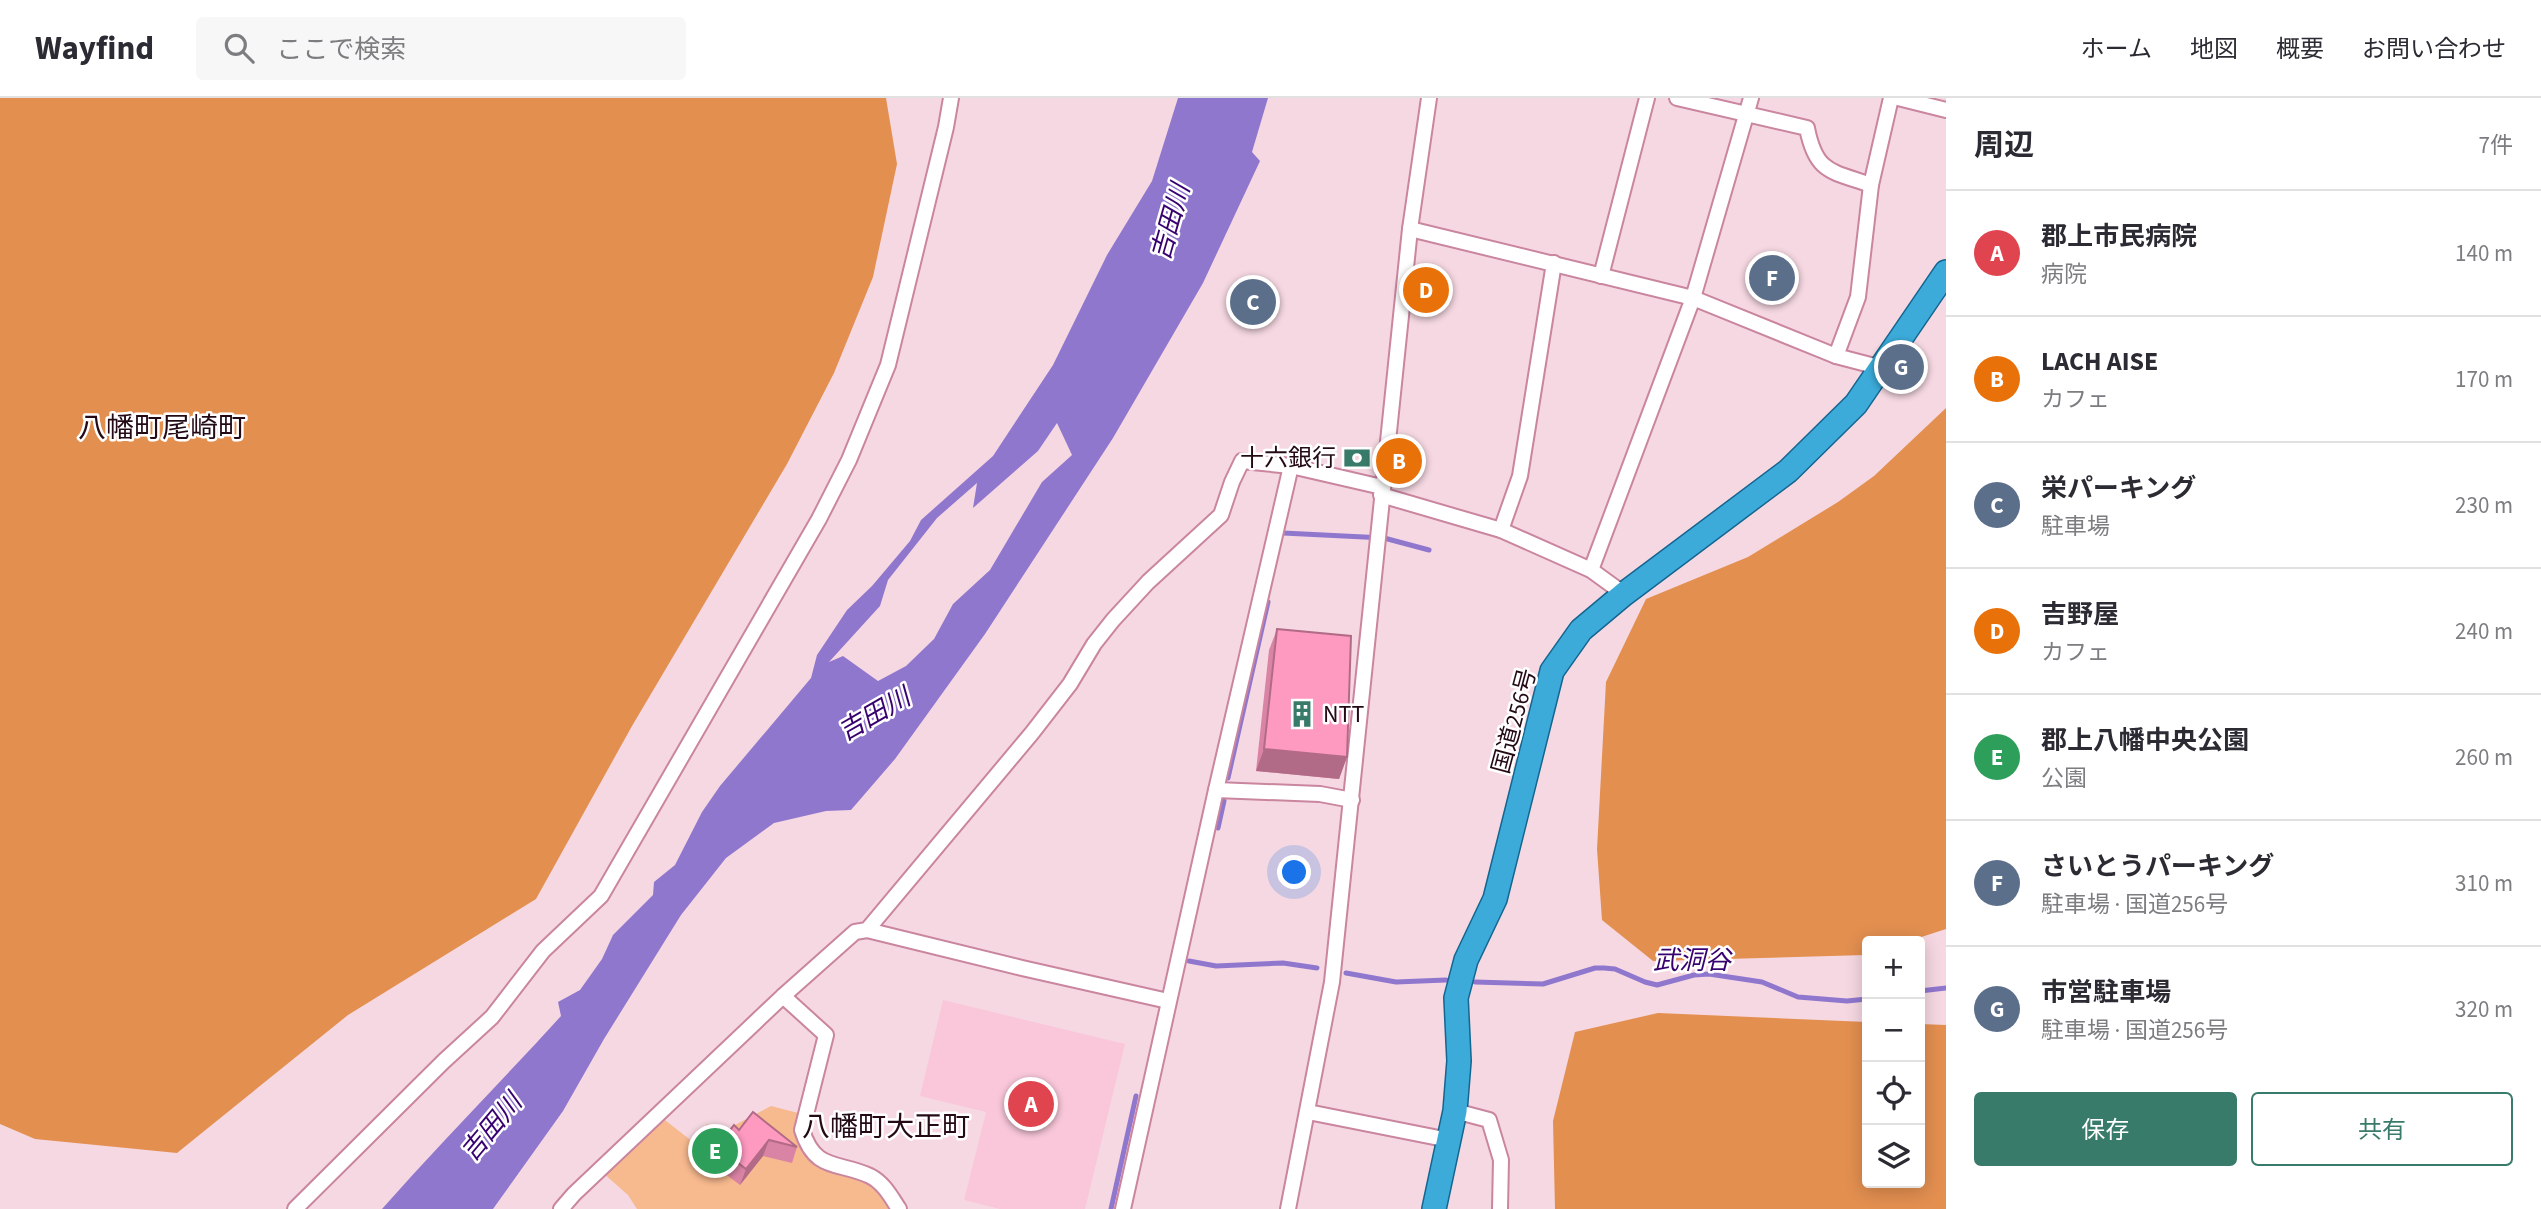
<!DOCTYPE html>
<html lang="ja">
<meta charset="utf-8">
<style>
body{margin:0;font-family:"Source Sans 3","Noto Sans JP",sans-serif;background:#f7f7f7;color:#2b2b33}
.controls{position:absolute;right:21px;bottom:21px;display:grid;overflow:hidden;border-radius:7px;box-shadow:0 4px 18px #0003}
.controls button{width:63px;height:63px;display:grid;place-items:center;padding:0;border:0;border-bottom:2px solid #e1e1e2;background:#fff;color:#2b2b33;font:35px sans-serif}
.you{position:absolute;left:1295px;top:775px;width:24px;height:24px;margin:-18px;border:5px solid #fff;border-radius:50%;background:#1a73e8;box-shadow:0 0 0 10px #1a73e833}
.badge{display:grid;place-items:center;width:46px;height:46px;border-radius:50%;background:#397b6b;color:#fff;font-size:23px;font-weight:700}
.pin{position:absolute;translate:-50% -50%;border:4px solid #fff;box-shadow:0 2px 7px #0006}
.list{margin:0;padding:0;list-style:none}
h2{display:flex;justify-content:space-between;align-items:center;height:91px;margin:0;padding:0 28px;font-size:30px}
h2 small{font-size:23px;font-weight:400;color:#7c7c81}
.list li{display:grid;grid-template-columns:46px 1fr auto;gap:21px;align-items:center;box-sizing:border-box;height:126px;padding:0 28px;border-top:2px solid #e1e1e2}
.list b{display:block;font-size:26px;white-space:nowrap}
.list p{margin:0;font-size:23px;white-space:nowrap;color:#7c7c81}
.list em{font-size:23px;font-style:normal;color:#7c7c81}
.actions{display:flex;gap:14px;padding:21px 28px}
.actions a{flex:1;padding:16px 0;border:2px solid #397b6b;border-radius:7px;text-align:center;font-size:24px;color:#397b6b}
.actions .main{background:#397b6b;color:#fff}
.icon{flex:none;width:38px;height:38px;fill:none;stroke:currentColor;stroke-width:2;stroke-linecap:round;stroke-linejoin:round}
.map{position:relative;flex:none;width:1946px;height:1111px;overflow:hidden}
header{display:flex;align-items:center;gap:42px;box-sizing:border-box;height:98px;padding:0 35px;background:#fff;border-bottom:2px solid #e1e1e2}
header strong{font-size:33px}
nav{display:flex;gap:38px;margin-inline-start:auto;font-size:24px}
.search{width:490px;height:63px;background:#f7f7f7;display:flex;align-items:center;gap:18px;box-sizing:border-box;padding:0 24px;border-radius:7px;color:#7c7c81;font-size:26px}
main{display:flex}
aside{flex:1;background:#fff}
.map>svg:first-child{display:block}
</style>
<header>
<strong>Wayfind</strong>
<div class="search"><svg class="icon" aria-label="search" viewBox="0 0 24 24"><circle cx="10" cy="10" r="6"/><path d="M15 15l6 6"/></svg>ここで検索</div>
<nav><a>ホーム</a><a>地図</a><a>概要</a><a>お問い合わせ</a></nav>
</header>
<main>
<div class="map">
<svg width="1946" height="1111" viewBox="0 0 1946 1111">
<rect width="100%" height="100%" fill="#f6d8e2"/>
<polygon fill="#f9c7d9" points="943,902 1125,946 1085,1111 1000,1111 964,1102 986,1014 920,998"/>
<polygon fill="#f7b98e" points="771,1008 802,1016 799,1042 811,1062 826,1071 865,1083 879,1095 891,1111 637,1111 628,1097 603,1075 661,1019 693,1044 707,1026 736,1039 735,1027"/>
<g fill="#e38f50">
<polygon points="0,0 886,0 897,66 873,179 834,275 787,366 632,628 536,801 348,917 177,1055 35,1041 0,1026"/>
<polygon points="1946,310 1946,831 1909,843 1867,843 1867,856 1865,857 1653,863 1602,822 1597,751 1606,584 1646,501 1748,459 1838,404 1874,378"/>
<polygon points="1658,915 1867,924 1867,1085 1920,1085 1920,926 1946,927 1946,1111 1555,1111 1553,1023 1575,934"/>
</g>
<path fill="#9077ce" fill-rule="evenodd" d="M1178 0H1268L1252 54 1260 63 1203 185 1113 340 985 536 895 661 851 712 826 713 774 725 726 760 681 817 604 941 563 1013 493 1111H382C440 1045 502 983 561 918L558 904 580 892 602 861 613 837 653 797 654 784 675 767 702 714 720 688 811 580 817 557 847 512 872 488 910 443 921 422 993 358 1053 267 1107 157 1152 83ZM1057 325 1072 357 1042 384 990 472 953 506 934 541 906 568 878 583 843 558 829 564 880 508 888 482 937 420 977 385 973 410 1038 353Z"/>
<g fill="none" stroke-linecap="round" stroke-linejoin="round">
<g stroke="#9077ce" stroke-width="5">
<polyline points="1283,435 1384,440 1429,452"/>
<polyline points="1228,680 1268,504"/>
<polyline points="1218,730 1224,703"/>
<polyline points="1189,863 1216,868 1283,865 1317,870"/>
<polyline points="1346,875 1396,884 1446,882"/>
<polyline points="1475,884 1543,886 1595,870 1604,870 1615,871 1645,884 1657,887 1694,877 1709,876 1762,884 1798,899 1847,903 1867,901"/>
<polyline points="1920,893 1946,890"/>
<polyline points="1111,1111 1136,998"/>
</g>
<defs>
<g id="minor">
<path d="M1677 0 1807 30C1816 76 1832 73 1871 87"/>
<polyline points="1898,0 1946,12"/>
<polyline points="1410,131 1693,200 1836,258 1882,270"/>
<polyline points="1601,178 1647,0"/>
<polyline points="1836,258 1858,199 1871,87 1891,0"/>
<polyline points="1381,397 1501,432 1591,472 1624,496"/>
<polyline points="1501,432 1520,378 1554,165"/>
<polyline points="1591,472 1693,200 1751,0"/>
<polyline points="1216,692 1320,696 1352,702"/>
<polyline points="867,832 1022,870 1168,903"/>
<path d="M783 898 826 937 802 1032C815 1074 838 1063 870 1078 884 1085 891 1099 899 1111"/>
<polyline points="1455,1013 1489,1022 1501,1062 1500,1111"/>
<polyline points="1308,1014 1449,1042"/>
<polyline points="295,1111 444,963 492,919 543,853 601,798 819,421 849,362 888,267 946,29 951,0"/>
<polyline points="561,1111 574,1096 783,898 855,834 867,832 1032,635 1070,586 1094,546 1113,522 1148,484 1221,417 1232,384 1242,363 1291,368 1382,389"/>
<polyline points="1123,1111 1216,692 1291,368"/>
<polyline points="1288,1111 1332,884 1410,131 1429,0"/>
</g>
<polyline id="trunk" points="1434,1111 1455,1013 1459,963 1456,900 1466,862 1495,801 1552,573 1581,532 1624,496 1788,373 1856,306 1946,174"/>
</defs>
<use href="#minor" stroke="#ca859f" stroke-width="18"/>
<use href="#trunk" stroke="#14658f" stroke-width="26"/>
<use href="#minor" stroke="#fff" stroke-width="14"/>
<use href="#trunk" stroke="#3cabda" stroke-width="23"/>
</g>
<g fill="#da84a5">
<polygon points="1277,531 1347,659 1339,681 1256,673 1269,552"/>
<polygon points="739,1032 797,1049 792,1065 763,1058 740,1087 711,1065 717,1049"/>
</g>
<g fill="#b26b86">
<polygon points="1264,651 1347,659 1339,681 1256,673"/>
<polygon points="769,1042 763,1058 740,1087 746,1071"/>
</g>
<g fill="#fe99c0" stroke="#b26b86" stroke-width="2">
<polygon points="1277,531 1351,538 1347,659 1264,651"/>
<polygon points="753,1014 797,1049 769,1042 746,1071 717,1049 734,1027 739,1032"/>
</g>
<defs>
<symbol id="bank-bare" viewBox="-9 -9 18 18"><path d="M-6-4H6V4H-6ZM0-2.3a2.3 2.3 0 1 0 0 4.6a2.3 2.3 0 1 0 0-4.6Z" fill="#397b6b" stroke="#fff" stroke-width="2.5" paint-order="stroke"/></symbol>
<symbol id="building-bare" viewBox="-9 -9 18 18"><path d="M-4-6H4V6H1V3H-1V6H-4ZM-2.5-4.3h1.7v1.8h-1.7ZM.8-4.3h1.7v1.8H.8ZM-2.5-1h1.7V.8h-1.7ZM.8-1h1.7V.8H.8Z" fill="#397b6b" stroke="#fff" stroke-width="2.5" paint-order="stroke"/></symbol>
</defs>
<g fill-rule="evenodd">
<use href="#bank-bare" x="1338" y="341" width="38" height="38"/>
<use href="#building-bare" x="1283" y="597" width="38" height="38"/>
</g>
<g text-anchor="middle" stroke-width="5" stroke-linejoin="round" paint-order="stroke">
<g font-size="24" fill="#230a15" stroke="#fff" text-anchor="end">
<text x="1336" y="368">十六銀行</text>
<text x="1323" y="624" text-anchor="start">NTT</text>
</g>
<g font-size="24" fill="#230a15" stroke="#fff">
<text transform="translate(1514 623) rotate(-75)" y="8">国道256号</text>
</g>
<g font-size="26" font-style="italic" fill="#37016f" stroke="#fff">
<text transform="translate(1170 124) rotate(-74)" y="9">吉田川</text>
<text transform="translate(874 616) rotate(-30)" y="9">吉田川</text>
<text x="1692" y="871">武洞谷</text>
<text transform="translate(491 1029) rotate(-50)" y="9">吉田川</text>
</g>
<g font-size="28" fill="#230a15" stroke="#fff">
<text x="162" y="339">八幡町尾崎町</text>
<text x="886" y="1038">八幡町大正町</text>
</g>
</g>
</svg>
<div class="controls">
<button>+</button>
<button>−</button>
<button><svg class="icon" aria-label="locate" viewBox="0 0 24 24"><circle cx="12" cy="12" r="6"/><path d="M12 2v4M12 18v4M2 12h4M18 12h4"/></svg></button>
<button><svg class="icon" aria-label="layers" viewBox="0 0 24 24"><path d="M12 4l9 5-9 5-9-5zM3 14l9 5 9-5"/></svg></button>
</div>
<div class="you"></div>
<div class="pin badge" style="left:1031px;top:1006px;background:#e0444e">A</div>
<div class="pin badge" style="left:1399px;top:363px;background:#e8710a">B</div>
<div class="pin badge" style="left:1253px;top:204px;background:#5c6f8a">C</div>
<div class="pin badge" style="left:1426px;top:192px;background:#e8710a">D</div>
<div class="pin badge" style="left:715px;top:1053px;background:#2e9e5b">E</div>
<div class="pin badge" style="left:1772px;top:180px;background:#5c6f8a">F</div>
<div class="pin badge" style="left:1901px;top:269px;background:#5c6f8a">G</div>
</div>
<aside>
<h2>周辺<small>7件</small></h2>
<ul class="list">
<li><span class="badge" style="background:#e0444e">A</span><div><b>郡上市民病院</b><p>病院</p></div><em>140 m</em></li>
<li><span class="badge" style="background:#e8710a">B</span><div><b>LACH AISE</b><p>カフェ</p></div><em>170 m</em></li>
<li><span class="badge" style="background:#5c6f8a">C</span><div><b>栄パーキング</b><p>駐車場</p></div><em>230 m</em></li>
<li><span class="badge" style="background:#e8710a">D</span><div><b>吉野屋</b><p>カフェ</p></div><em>240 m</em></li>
<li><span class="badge" style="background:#2e9e5b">E</span><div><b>郡上八幡中央公園</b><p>公園</p></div><em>260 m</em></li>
<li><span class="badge" style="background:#5c6f8a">F</span><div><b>さいとうパーキング</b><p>駐車場 · 国道256号</p></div><em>310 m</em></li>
<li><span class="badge" style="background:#5c6f8a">G</span><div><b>市営駐車場</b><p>駐車場 · 国道256号</p></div><em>320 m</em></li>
</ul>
<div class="actions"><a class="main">保存</a><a>共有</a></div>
</aside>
</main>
